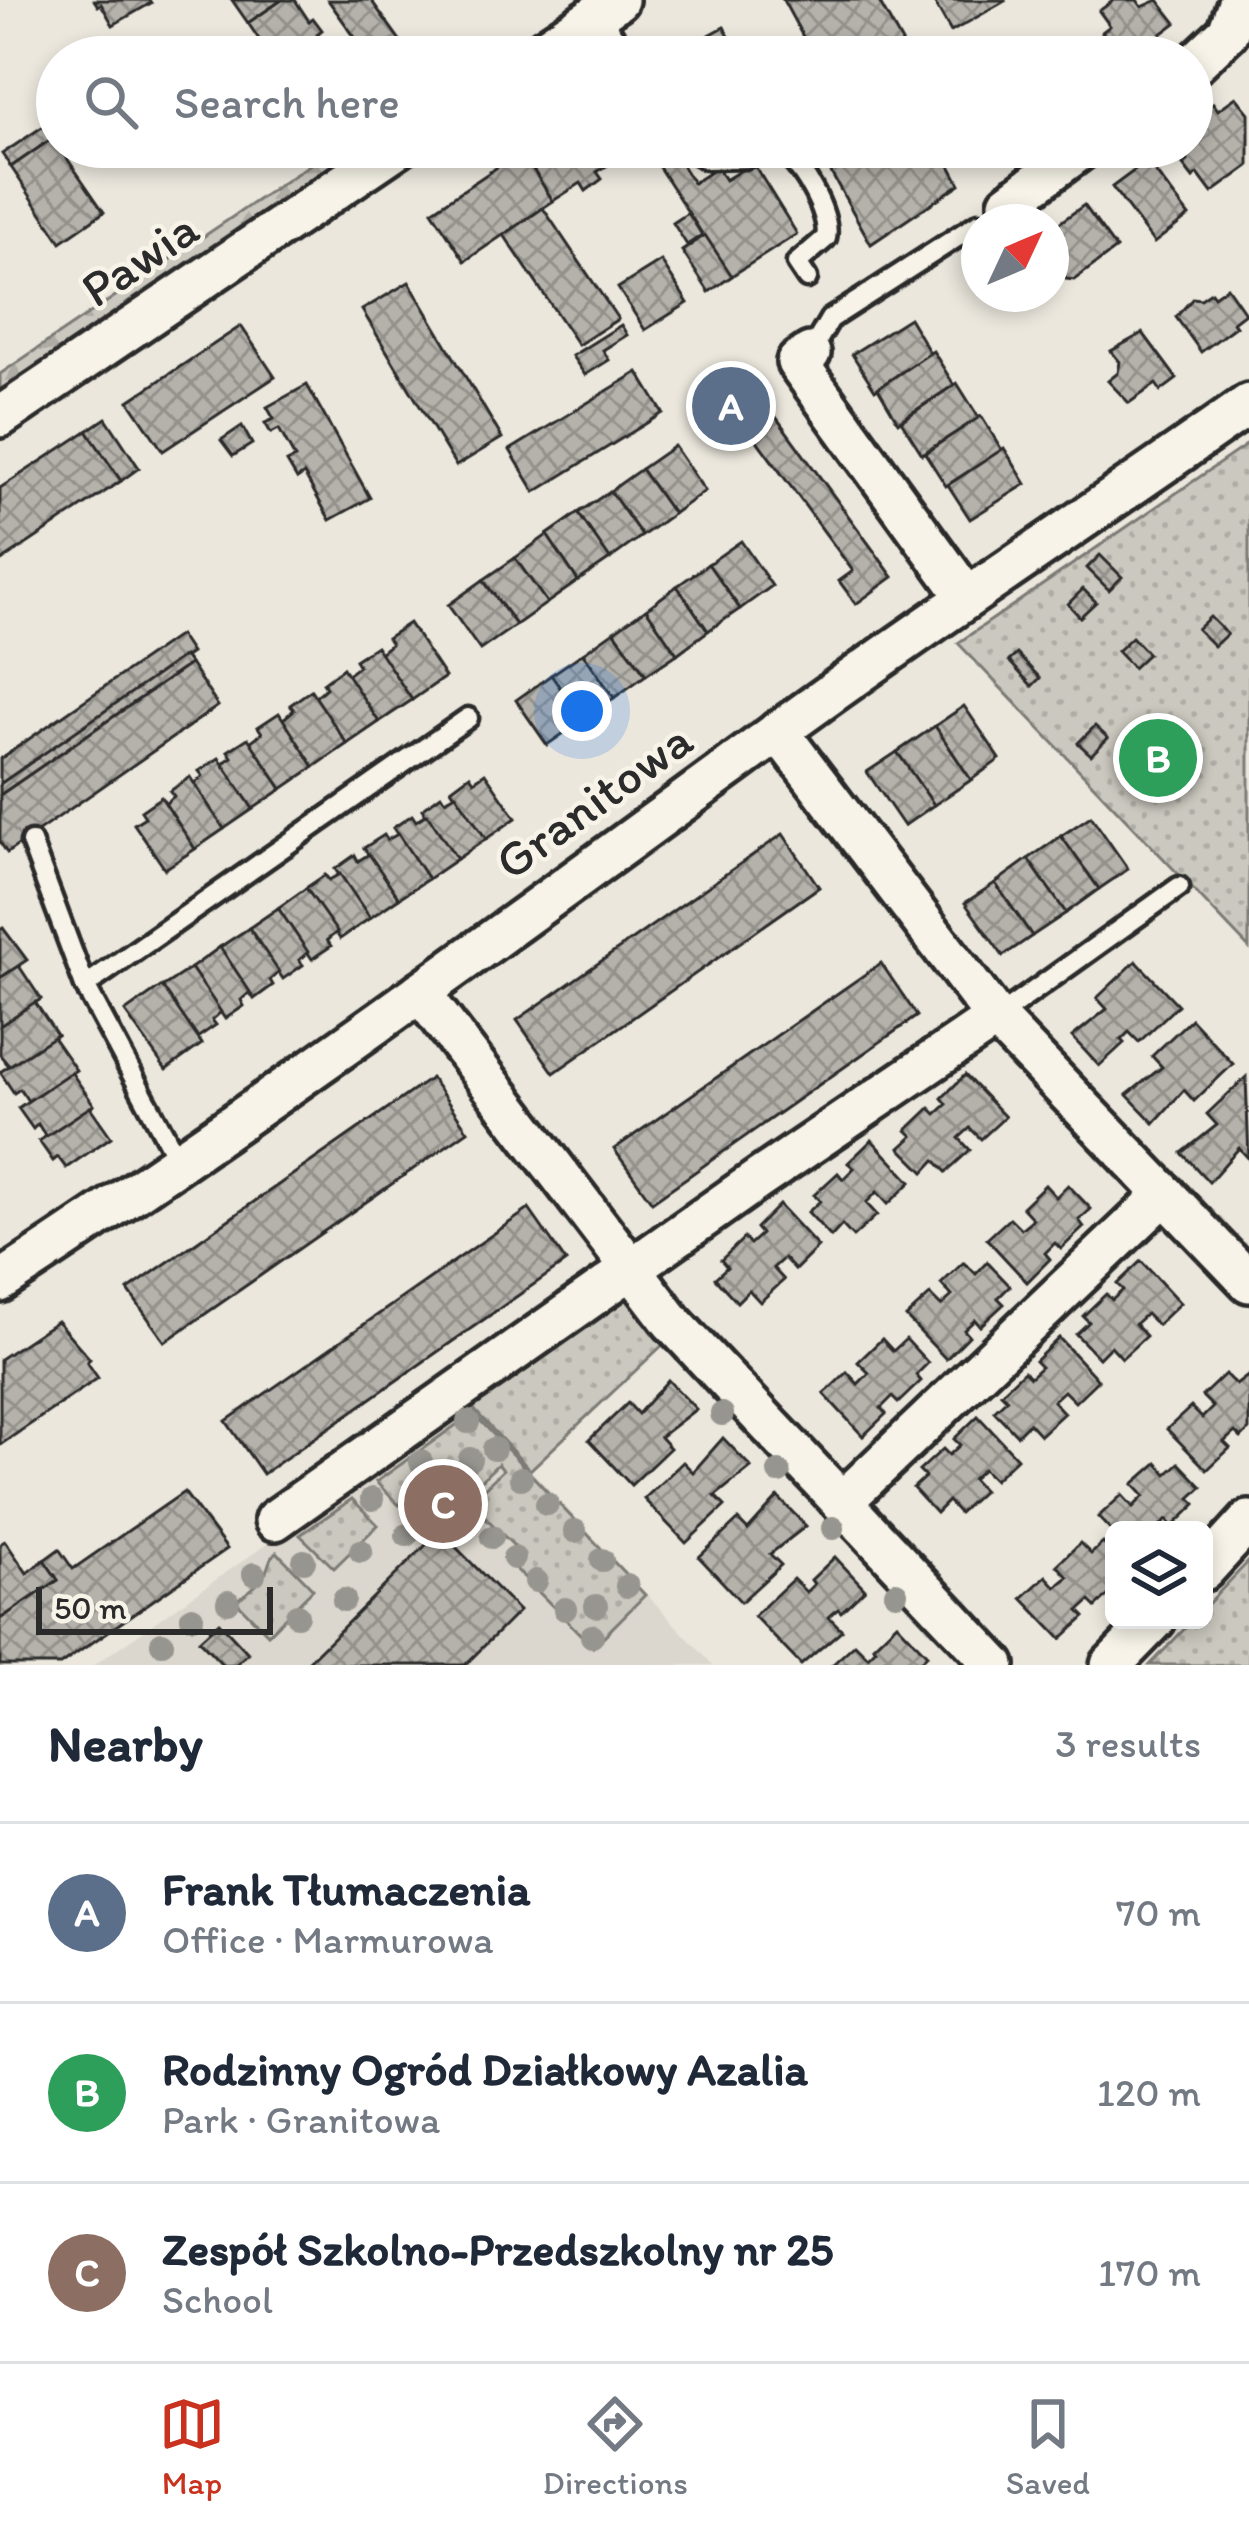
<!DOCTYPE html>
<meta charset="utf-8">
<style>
body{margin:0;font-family:Itim,sans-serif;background:#f2f2f3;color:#1f2937}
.controls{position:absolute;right:36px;bottom:36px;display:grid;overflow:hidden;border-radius:18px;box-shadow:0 6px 18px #0003}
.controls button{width:108px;height:108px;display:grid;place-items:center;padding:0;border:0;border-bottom:3px solid #e0e1e3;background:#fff;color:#1f2937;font:60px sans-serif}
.compass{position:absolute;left:961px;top:204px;width:108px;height:108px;border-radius:50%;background:#fff;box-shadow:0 6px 18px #0003;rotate:46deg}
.scale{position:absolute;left:36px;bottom:30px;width:237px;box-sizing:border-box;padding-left:12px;border:6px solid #2b2b2b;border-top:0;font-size:33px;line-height:42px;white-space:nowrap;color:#2b2b2b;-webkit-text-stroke:9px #f7f3e8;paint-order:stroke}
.you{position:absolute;left:582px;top:711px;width:42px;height:42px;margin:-30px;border:9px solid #fff;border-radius:50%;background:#1a73e8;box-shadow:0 0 0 18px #1a73e833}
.badge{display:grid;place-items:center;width:78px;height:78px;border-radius:50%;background:#c8321e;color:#fff;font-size:39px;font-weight:700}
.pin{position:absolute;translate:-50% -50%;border:6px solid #fff;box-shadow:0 3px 12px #0006}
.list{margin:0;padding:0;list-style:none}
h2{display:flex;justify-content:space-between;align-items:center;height:156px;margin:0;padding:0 48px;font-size:51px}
h2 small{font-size:39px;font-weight:400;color:#747a83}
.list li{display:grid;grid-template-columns:78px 1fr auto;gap:36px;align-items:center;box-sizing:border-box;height:180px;padding:0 48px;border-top:3px solid #e0e1e3}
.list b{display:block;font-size:45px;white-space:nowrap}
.list p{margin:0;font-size:39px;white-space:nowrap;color:#747a83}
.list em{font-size:39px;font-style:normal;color:#747a83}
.icon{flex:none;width:66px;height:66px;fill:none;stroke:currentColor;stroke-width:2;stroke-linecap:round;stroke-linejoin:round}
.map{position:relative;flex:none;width:1249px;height:1665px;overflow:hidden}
.search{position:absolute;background:#fff;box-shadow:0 6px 18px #0003;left:36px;right:36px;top:36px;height:132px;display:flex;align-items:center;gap:30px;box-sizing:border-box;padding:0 42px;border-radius:66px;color:#747a83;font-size:45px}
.sheet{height:696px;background:#fff}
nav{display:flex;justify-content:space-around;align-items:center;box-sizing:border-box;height:168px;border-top:3px solid #e0e1e3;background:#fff;font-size:33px;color:#747a83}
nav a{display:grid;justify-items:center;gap:6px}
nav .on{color:#c8321e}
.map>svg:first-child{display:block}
</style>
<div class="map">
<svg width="1249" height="1665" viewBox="0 0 1249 1665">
<defs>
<pattern id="green-dots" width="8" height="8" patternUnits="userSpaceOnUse" patternTransform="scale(3)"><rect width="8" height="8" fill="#cbc8bf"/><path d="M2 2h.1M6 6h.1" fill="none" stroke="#aeaca4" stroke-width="1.8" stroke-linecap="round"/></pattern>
<pattern id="forest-firs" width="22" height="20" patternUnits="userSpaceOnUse" patternTransform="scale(3)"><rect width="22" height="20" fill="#cbc8bf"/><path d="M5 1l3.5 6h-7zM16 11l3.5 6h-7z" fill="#aeaca4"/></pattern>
<pattern id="building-cross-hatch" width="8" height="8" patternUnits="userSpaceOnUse" patternTransform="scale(3)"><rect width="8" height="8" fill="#b5b2ab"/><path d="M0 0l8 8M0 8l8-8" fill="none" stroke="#93918b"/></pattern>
</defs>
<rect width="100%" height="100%" fill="#ebe7dd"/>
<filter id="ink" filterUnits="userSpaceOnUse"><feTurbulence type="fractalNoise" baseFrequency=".00833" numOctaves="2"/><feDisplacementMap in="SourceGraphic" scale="24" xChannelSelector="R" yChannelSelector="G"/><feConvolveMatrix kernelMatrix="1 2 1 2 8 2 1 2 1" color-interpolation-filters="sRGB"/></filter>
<g filter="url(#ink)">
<polygon fill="#dbd7ce" points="468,1403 713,1665 94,1665"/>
<g fill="url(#green-dots)" stroke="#7b7a75" stroke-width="3">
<polygon points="1249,443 1249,948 958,643"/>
<polygon points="619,1297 628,1297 669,1339 530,1470 468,1403"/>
<polygon points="473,1413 645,1595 593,1647 504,1557 514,1546 470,1502 503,1470 498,1464 454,1506 426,1479 399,1505 376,1482"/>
<polygon points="352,1499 378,1525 334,1568 300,1535"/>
<path d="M277 1552 313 1589 268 1634 236 1601C246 1593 257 1587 264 1576 270 1566 267 1560 277 1552Z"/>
<polygon points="1249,1561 1249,1665 1150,1665 1193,1620 1204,1620 1204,1608"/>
</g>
<polygon fill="url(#forest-firs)" stroke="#7b7a75" stroke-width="3" points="336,147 382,147 0,404 0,374"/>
<g fill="url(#building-cross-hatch)" stroke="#2b2b2b" stroke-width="3">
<polygon points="94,0 149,0 151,3 113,25 101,4 98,6"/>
<polygon points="232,0 282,0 248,23"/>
<polygon points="282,0 295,0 309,21 313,18 322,30 317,34 333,57 271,57 248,23"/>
<polygon points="328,0 371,0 407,50 394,57 369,57"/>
<polygon points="783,0 878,0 910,57 814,57"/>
<polygon points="933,0 1004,0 1005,1 951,32"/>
<polygon points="1114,0 1137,0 1142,7 1158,0 1176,23 1152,41 1146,38 1124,56 1102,32 1110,26 1099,11"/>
<polygon points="724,27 740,57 685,57 682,50"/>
<polygon points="1236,97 1249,113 1249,166 1212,193 1198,174 1193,178 1183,165 1188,161 1177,147 1192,147 1192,119 1213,103 1218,110"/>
<polygon points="45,125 53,138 11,167 2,154"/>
<polygon points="53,138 104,212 61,242 11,167"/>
<polygon points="528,147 613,147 620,157 597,172 602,179 586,191 581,183 553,201 521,151"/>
<polygon points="646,147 671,147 693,183 717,168 725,180 753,163 797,234 730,277"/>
<polygon points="853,147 940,147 960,184 871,244 825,162"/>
<polygon points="521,151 553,201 465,261 432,211"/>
<polygon points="1147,161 1189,216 1154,243 1112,187"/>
<polygon points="1084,205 1116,249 1074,280 1066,279 1054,263 1051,229"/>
<polygon points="543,208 618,319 578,345 504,235"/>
<polygon points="688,213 702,235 687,245 673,223"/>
<polygon points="705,235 732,276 709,292 682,251"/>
<polygon points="661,261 688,303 645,330 618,288"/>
<polygon points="409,282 502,438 456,466 362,310"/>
<polygon points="1227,287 1245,313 1233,322 1236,326 1201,352 1176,317 1193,298 1201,299 1211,292 1214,296"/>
<polygon points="909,318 930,353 875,390 852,354"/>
<polygon points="621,325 627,335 603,350 609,360 585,375 572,356"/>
<polygon points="241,326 275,377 163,451 129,401"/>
<polygon points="1143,333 1177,379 1161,391 1156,384 1129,403 1108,381 1118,373 1120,362 1111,351"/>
<polygon points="933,351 954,385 898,422 878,388"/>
<polygon points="638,372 663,413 535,492 510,450"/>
<polygon points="746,376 893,577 856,604 839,581 853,571 739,416 726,426 708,403"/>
<polygon points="957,383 979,418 922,454 901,421"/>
<polygon points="307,385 370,498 330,520 304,474 297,479 287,462 295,458 279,429 271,433 265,423 274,419 267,407"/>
<polygon points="981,416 1002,450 946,486 925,453"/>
<polygon points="106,418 139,468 121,481 87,431"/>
<polygon points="242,426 252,444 233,456 221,440"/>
<polygon points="87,431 121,481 0,562 0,488"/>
<polygon points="674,446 705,491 673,514 641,469"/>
<polygon points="1004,448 1026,484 970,519 948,485"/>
<polygon points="641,469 673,514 642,536 610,491"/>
<polygon points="610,491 642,536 610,559 578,513"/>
<polygon points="578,513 610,559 578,581 547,535"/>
<polygon points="547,535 578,581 547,603 515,558"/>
<polygon points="741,541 772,586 740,609 708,564"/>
<polygon points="1100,555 1122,577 1109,590 1087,568"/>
<polygon points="515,558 547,603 516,625 483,580"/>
<polygon points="708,564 740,609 708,631 677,586"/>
<polygon points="483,580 516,625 480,650 448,605"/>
<polygon points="677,586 708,631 677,654 646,609"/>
<polygon points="1083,589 1096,602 1080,617 1068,604"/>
<polygon points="646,609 677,654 646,675 614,631"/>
<polygon points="1210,617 1227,634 1214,646 1197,629"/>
<polygon points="409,623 445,677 412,700 380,653 391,644 387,638"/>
<polygon points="614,631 646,675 614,698 583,653"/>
<polygon points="179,635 191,653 0,784 0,759"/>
<polygon points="1132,637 1148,654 1133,668 1117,651"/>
<polygon points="376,646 412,700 379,722 347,675 359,666 355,660"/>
<polygon points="583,653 614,698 583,720 551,675"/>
<polygon points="1017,654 1040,678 1032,686 1009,661"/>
<polygon points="184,656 190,664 0,795 0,784"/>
<polygon points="190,664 218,706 7,853 0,842 0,795"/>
<polygon points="343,668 379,722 347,744 314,698 326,688 323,683"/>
<polygon points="551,675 583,720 547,745 516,700"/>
<polygon points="311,690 347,744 314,767 282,720 294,710 290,705"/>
<polygon points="964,706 1000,759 971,780 935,726"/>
<polygon points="279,713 314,767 282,789 250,742 262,733 258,727"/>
<polygon points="935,726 971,780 934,805 897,752"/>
<polygon points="1095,726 1108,738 1091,755 1078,743"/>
<polygon points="248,738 282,789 253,809 222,764 232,757 228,751"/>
<polygon points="897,752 934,805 904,826 867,772"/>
<polygon points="219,758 253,809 224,829 194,784 203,776 199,771"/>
<polygon points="485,773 516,818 486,839 451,789 470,775 474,781"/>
<polygon points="190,777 224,829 195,849 165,804 174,796 170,791"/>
<polygon points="456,794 486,839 457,859 422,809 441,795 445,800"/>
<polygon points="161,797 195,849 165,869 134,824 145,817 141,811"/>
<polygon points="427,814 457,859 428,879 393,828 412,815 416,821"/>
<polygon points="1091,816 1128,869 1099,889 1061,836"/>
<polygon points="398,834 428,879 399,898 364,848 384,835 387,840"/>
<polygon points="783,834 819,887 554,1073 517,1020"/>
<polygon points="1061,836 1099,889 1066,913 1028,859"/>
<polygon points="369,854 399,898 370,918 335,869 355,855 358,861"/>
<polygon points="1028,859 1066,913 1032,936 995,883"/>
<polygon points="340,874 370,918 340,939 306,888 325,875 329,880"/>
<polygon points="995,883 1032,936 1003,956 965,903"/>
<polygon points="306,888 337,932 327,940 331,946 312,959 278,908"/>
<polygon points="278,908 308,952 299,960 303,965 283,979 249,928"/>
<polygon points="3,928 27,960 0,978 0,930"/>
<polygon points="249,928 279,972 270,980 273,985 254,999 220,947"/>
<polygon points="220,947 250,992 241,1000 244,1006 225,1019 191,968"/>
<polygon points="1136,961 1178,1005 1139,1042 1129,1032 1121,1040 1124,1043 1099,1066 1072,1037 1107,1009 1097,998"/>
<polygon points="881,963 917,1016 652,1202 614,1149"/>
<polygon points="19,966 41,999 0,1026 0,978"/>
<polygon points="191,968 221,1012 212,1020 216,1025 197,1038 162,987"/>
<polygon points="162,986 202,1044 166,1070 125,1012"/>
<polygon points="35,1002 57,1035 9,1066 0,1055 0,1026"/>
<polygon points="1191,1019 1233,1064 1194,1101 1184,1090 1154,1123 1127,1095 1162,1067 1152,1056"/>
<polygon points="53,1037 76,1070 28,1101 20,1089 14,1093 0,1072"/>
<polygon points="71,1072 94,1105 46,1137 38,1124 33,1129 18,1108"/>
<polygon points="965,1075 1005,1117 981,1139 970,1128 959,1138 970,1150 946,1172 935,1160 924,1172 900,1148 913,1136 907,1130 930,1108 936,1114 947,1104 942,1098"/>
<polygon points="1246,1077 1249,1159 1239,1148 1209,1182 1182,1153 1217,1125 1207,1114"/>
<polygon points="431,1078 468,1131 165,1342 128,1290"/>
<polygon points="90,1107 111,1137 66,1168 58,1157 53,1161 39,1141"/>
<polygon points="872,1140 911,1182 888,1204 877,1192 866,1203 877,1215 853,1237 842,1225 831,1237 808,1212 820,1201 814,1195 838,1173 843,1179 854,1168 848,1163"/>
<polygon points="1045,1185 1056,1197 1068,1185 1091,1209 1079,1220 1084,1227 1061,1249 1055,1243 1045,1253 1050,1259 1027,1282 987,1239 1010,1218 1021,1229 1033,1219 1022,1207"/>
<polygon points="779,1205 818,1247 795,1270 784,1258 773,1268 784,1280 760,1302 749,1290 737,1302 715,1278 727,1267 721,1260 744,1238 750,1244 761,1234 756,1228"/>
<polygon points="529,1209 566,1262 263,1474 226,1421"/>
<polygon points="1141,1261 1180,1303 1157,1325 1146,1314 1135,1324 1146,1336 1122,1358 1111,1346 1099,1358 1076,1334 1089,1322 1083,1316 1106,1294 1112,1300 1123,1290 1117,1284"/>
<polygon points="964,1262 976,1274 987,1262 1010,1286 998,1298 1004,1304 980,1326 975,1320 964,1330 969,1336 946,1359 906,1317 930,1295 941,1306 952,1296 941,1284"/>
<polygon points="57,1321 90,1359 87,1362 98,1378 0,1445 0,1359"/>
<polygon points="1059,1338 1098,1380 1075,1402 1064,1391 1053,1401 1064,1413 1040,1435 1029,1423 1017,1435 994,1411 1007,1399 1001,1393 1024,1371 1030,1377 1041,1367 1035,1361"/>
<polygon points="882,1339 893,1351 906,1339 928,1363 916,1375 921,1381 898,1403 892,1397 881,1408 886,1414 863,1436 824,1394 847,1372 858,1384 869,1373 858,1362"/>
<polygon points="1225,1374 1236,1385 1249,1375 1249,1430 1241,1438 1235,1432 1224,1442 1230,1448 1207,1470 1167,1429 1191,1407 1202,1418 1213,1407 1202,1396"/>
<polygon points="668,1380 696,1409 660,1437 670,1448 631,1485 589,1440 628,1403 638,1414"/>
<polygon points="978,1416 1017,1458 994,1480 983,1469 972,1479 983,1491 959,1513 948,1501 936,1513 913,1488 925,1477 919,1471 943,1449 949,1455 960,1445 954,1439"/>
<polygon points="723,1438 751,1467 715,1496 725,1506 686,1543 644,1499 683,1462 693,1472"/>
<polygon points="1157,1463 1167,1474 1179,1463 1202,1487 1190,1498 1196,1504 1172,1527 1167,1520 1156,1530 1114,1530 1114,1534 1098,1517 1122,1495 1133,1507 1144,1496 1133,1484"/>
<polygon points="184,1492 227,1549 60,1665 0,1665 0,1619 58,1580 44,1560 59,1549 73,1569"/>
<polygon points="778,1497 806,1526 770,1554 781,1565 741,1602 699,1557 738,1520 748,1530"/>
<polygon points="440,1531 519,1611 465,1665 305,1665"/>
<polygon points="5,1541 27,1573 44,1560 58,1580 0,1619 0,1544"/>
<polygon points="1080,1543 1091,1554 1103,1543 1114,1555 1114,1590 1096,1607 1090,1601 1079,1611 1085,1617 1061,1639 1022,1598 1046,1576 1056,1587 1068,1577 1057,1565"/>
<polygon points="835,1557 865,1589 841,1612 838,1609 829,1617 842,1630 801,1665 754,1616 793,1579 806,1592 814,1584 811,1580"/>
<polygon points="219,1622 248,1653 235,1665 223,1665 199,1640"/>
<polygon points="897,1623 927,1655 916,1665 832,1665 855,1644 868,1657 876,1649 873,1646"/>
</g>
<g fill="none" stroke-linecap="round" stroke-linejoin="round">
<defs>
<g id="service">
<polyline points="599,13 627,57"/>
<polyline points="686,147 706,159 745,158 774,147"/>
<path d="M775 147C798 157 832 214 826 238L797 263 807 278"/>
<polyline points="810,353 830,319 979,223"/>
<polyline points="31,842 85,986"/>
<polyline points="996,1018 1179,887"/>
<polyline points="179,1162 85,986 468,718"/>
</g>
<g id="minor">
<polyline points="533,57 618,0"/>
<polyline points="1192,66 1228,32 1239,0"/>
<polyline points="1009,203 1084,147"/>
<polyline points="810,353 797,362 966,596"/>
<polyline points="0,417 398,147"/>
<polyline points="778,731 996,1018 1249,1282"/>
<polyline points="420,992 672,1322 995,1665"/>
<path d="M0 1282C266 1108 522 919 779 731 933 618 1093 514 1249 404"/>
<polyline points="842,1502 1165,1194"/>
<polyline points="275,1520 760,1178 996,1018"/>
<polyline points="1204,1570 1249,1521"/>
<polyline points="1111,1665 1155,1620"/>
</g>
</defs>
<use href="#service" stroke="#2b2b2b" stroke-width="27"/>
<use href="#minor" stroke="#2b2b2b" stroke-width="48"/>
<use href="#service" stroke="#f7f3e8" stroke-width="18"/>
<use href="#minor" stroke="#f7f3e8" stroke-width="39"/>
</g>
<g fill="#97958f">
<circle cx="722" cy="1414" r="12"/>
<circle cx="468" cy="1422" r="12"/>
<circle cx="494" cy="1449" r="12"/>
<circle cx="470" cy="1459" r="12"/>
<circle cx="421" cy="1462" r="12"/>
<circle cx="779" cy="1472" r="12"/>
<circle cx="521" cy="1478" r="12"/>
<circle cx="443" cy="1484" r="12"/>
<circle cx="372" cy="1499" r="12"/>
<circle cx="547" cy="1504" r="12"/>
<circle cx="469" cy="1514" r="12"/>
<circle cx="833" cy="1528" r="12"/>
<circle cx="575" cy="1531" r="12"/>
<circle cx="407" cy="1535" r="12"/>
<circle cx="492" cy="1537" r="12"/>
<circle cx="361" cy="1551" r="12"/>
<circle cx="514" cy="1558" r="12"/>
<circle cx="602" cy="1560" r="12"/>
<circle cx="304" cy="1561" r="12"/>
<circle cx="254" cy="1574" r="12"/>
<circle cx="536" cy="1581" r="12"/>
<circle cx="627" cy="1586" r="12"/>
<circle cx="896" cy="1593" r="12"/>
<circle cx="344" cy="1600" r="12"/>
<circle cx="228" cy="1602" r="12"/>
<circle cx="596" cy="1606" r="12"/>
<circle cx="565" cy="1609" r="12"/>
<circle cx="297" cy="1615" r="12"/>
<circle cx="192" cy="1617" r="12"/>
<circle cx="592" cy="1636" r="12"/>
<circle cx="162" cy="1643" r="12"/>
</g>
</g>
<g text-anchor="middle" stroke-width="9" stroke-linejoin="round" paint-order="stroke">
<g font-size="51" fill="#2b2b2b" stroke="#f7f3e8">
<text transform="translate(139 258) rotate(-34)" y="18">Pawia</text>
<text transform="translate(593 800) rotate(-36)" y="18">Granitowa</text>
</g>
</g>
</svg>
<div class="controls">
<button><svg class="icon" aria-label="layers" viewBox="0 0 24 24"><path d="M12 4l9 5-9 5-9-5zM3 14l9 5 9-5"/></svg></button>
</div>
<svg class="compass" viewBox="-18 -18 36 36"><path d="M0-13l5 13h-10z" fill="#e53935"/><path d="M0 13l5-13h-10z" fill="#747a83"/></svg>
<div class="scale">50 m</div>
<div class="you"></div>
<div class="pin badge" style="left:731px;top:406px;background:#5c6f8a">A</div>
<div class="pin badge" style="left:1158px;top:758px;background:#2e9e5b">B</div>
<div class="pin badge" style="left:443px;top:1504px;background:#8d6e63">C</div>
<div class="search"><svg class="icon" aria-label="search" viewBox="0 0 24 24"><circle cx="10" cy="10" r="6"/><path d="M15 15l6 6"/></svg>Search here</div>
</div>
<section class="sheet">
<h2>Nearby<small>3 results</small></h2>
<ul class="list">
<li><span class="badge" style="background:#5c6f8a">A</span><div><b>Frank Tłumaczenia</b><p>Office · Marmurowa</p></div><em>70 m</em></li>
<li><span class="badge" style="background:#2e9e5b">B</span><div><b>Rodzinny Ogród Działkowy Azalia</b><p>Park · Granitowa</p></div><em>120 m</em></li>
<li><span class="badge" style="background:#8d6e63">C</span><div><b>Zespół Szkolno-Przedszkolny nr 25</b><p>School</p></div><em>170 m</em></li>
</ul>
</section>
<nav>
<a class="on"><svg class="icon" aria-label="map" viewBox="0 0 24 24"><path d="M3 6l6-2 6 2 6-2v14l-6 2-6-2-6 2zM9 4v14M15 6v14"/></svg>Map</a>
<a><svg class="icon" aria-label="directions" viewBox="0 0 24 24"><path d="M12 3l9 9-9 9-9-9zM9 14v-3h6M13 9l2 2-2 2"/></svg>Directions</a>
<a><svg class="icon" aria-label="saved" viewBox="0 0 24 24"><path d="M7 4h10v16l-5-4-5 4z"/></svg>Saved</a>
</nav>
